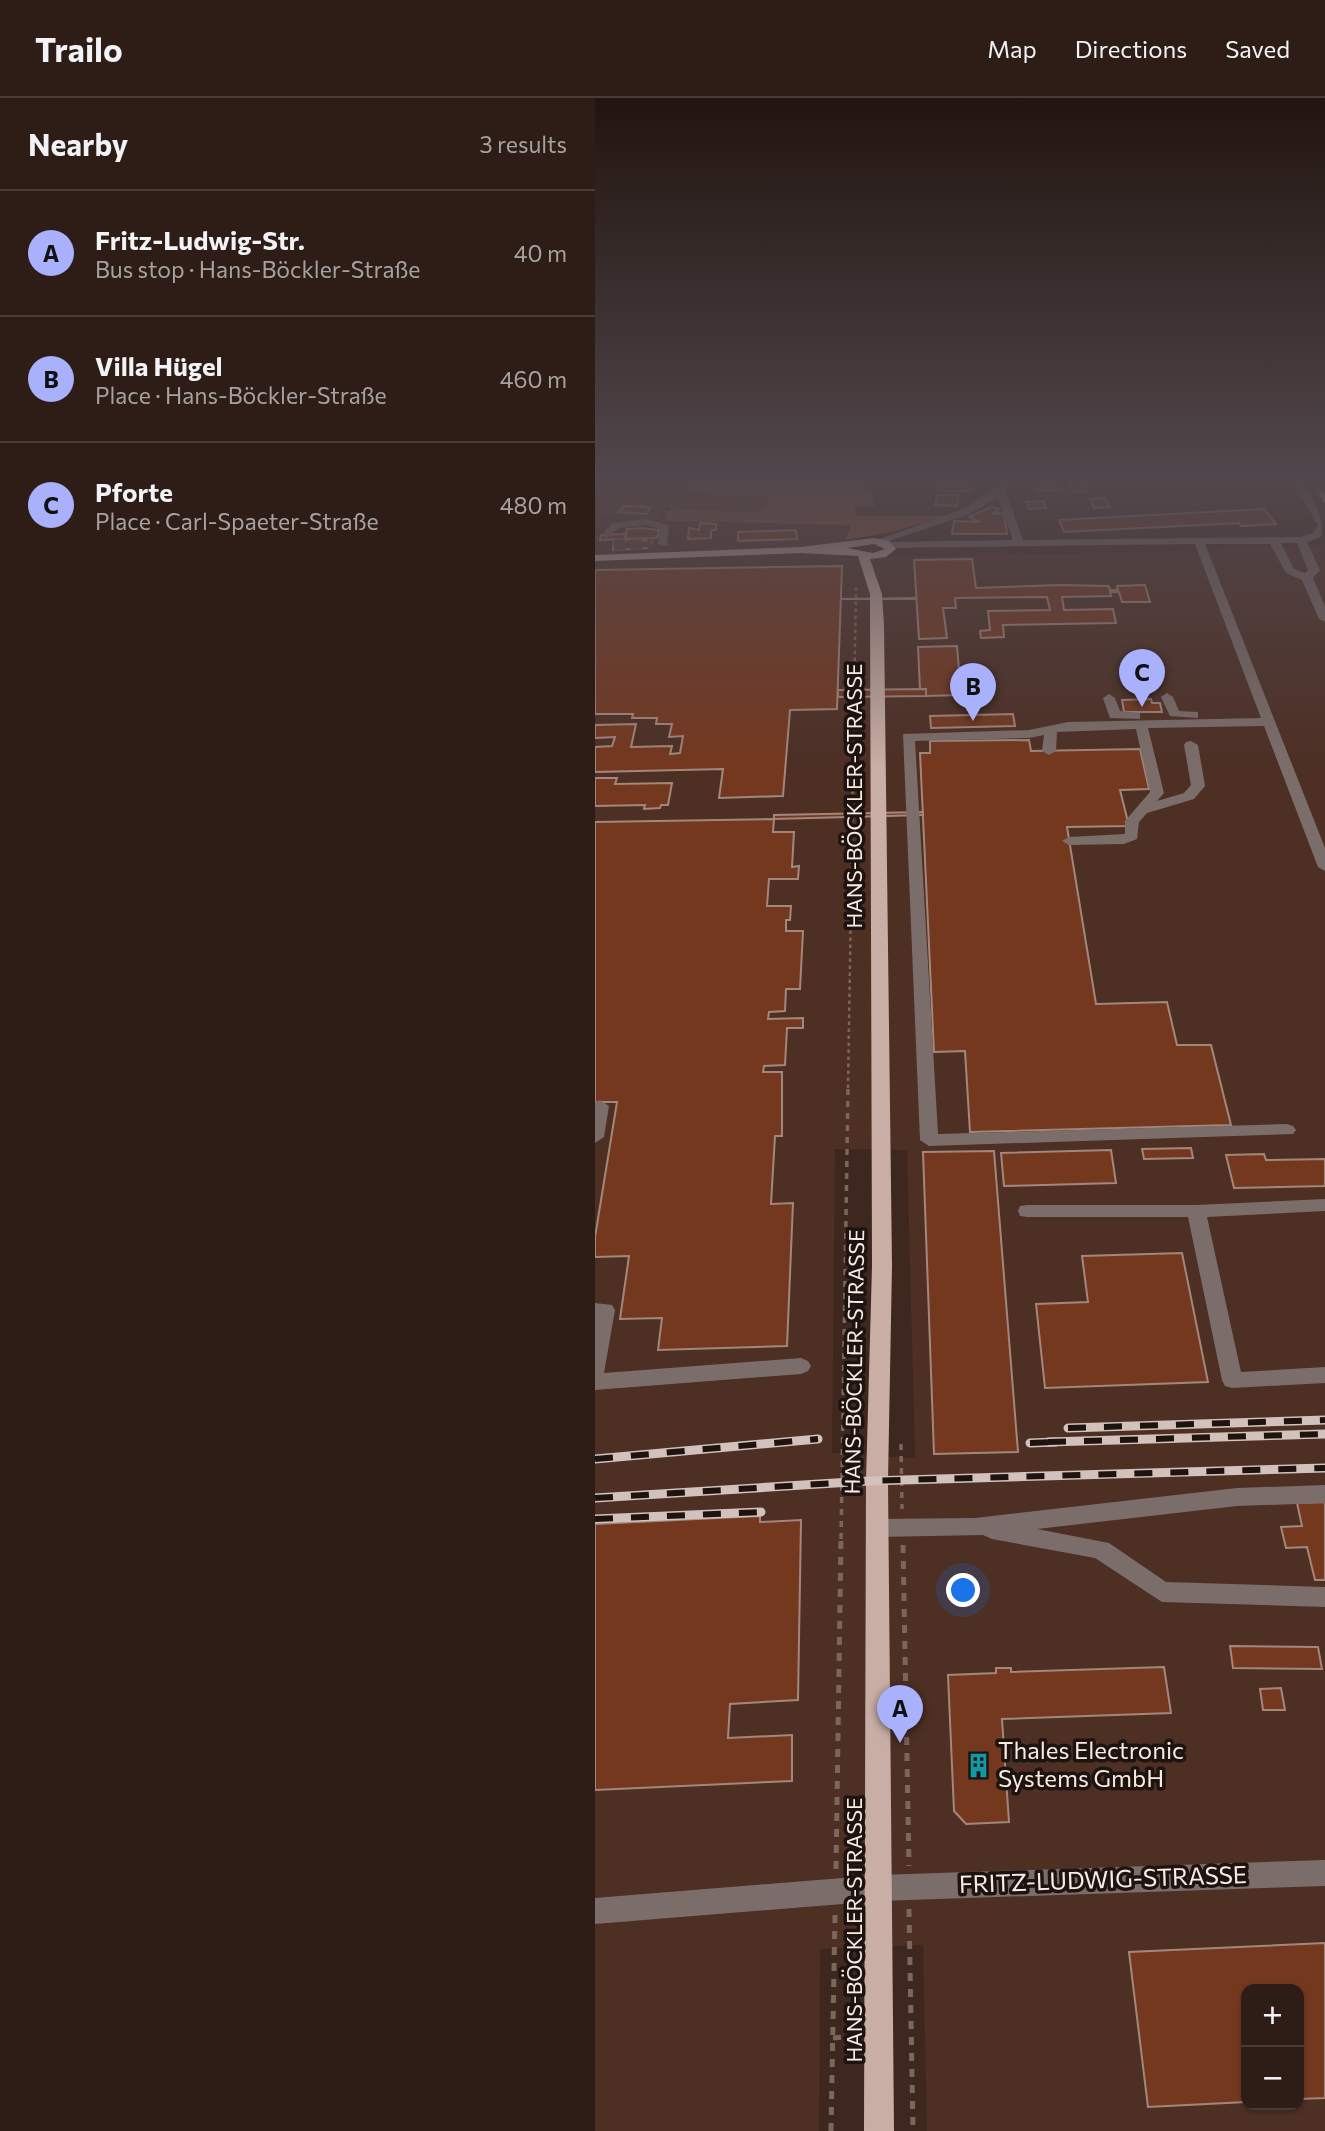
<!DOCTYPE html>
<meta charset="utf-8">
<style>
body{margin:0;font-family:Commissioner,sans-serif;background:#36261f;color:#f1f3f6}
.controls{position:absolute;right:21px;bottom:21px;display:grid;overflow:hidden;border-radius:14px;box-shadow:0 2px 5px #0004}
.controls button{width:63px;height:63px;display:grid;place-items:center;padding:0;border:0;border-bottom:2px solid #493b35;background:#2e1d16;color:#f1f3f6;font:35px sans-serif}
.you{position:absolute;left:369px;top:1493px;width:24px;height:24px;margin:-18px;border:5px solid #fff;border-radius:50%;background:#1a73e8;box-shadow:0 0 0 10px #1a73e833}
.badge{display:grid;place-items:center;width:46px;height:46px;border-radius:50%;background:#a9b0fc;color:#111;font-size:23px;font-weight:700}
.pin{position:absolute;translate:-50% -58px;filter:drop-shadow(0 2px 4px #0008)}
.pin::after{content:'';position:absolute;top:37px;width:24px;height:21px;background:inherit;clip-path:polygon(0 0,100% 0,50% 100%)}
.list{margin:0;padding:0;list-style:none}
h2{display:flex;justify-content:space-between;align-items:center;height:91px;margin:0;padding:0 28px;font-size:30px}
h2 small{font-size:23px;font-weight:400;color:#a7a2a1}
.list li{display:grid;grid-template-columns:46px 1fr auto;gap:21px;align-items:center;box-sizing:border-box;height:126px;padding:0 28px;border-top:2px solid #493b35}
.list b{display:block;font-size:26px;white-space:nowrap}
.list p{margin:0;font-size:23px;white-space:nowrap;color:#a7a2a1}
.list em{font-size:23px;font-style:normal;color:#a7a2a1}
.map{position:relative;flex:none;width:730px;height:2033px;overflow:hidden}
header{display:flex;align-items:center;gap:42px;box-sizing:border-box;height:98px;padding:0 35px;background:#2e1d16;border-bottom:2px solid #493b35}
header strong{font-size:33px}
nav{display:flex;gap:38px;margin-inline-start:auto;font-size:24px}
main{display:flex}
aside{flex:1;background:#2e1d16}
.map>svg:first-child{display:block}
</style>
<header>
<strong>Trailo</strong>
<nav><a>Map</a><a>Directions</a><a>Saved</a></nav>
</header>
<main>
<aside>
<h2>Nearby<small>3 results</small></h2>
<ul class="list">
<li><span class="badge">A</span><div><b>Fritz-Ludwig-Str.</b><p>Bus stop · Hans-Böckler-Straße</p></div><em>40 m</em></li>
<li><span class="badge">B</span><div><b>Villa Hügel</b><p>Place · Hans-Böckler-Straße</p></div><em>460 m</em></li>
<li><span class="badge">C</span><div><b>Pforte</b><p>Place · Carl-Spaeter-Straße</p></div><em>480 m</em></li>
</ul>
</aside>
<div class="map">
<svg width="730" height="2033" viewBox="0 0 730 2033">
<rect width="100%" height="100%" fill="#3e271e"/>
<path fill="#4d2f24" fill-rule="evenodd" d="M0 419 73 423 256 427 246 460 609 453 730 447V2033H332L328 1847 225 1851 224 2033H0ZM240 1051 312 1052 320 1360 237 1355ZM651 1891H704V2007H651Z"/>
<g fill="#633725">
<polygon points="3,384 91,384 65,418 70,423 0,419"/>
<polygon points="91,394 177,398 166,414 76,411"/>
</g>
<polygon fill="#91533a" points="97,384 274,384 280,408 259,408 261,418 351,418 300,433 251,442 256,427 73,423 69,418 76,411 165,414 176,399 91,394"/>
<g fill="#74381f" stroke="#a3877c" stroke-width="2">
<polygon points="474,384 488,384 492,393 478,394"/>
<polygon points="345,386 374,387 374,393 344,393"/>
<polygon points="462,386 465,392 443,393 441,387"/>
<polygon points="342,397 364,397 362,408 340,407"/>
<polygon points="510,400 515,409 499,410 495,401"/>
<polygon points="448,403 451,410 434,411 431,404"/>
<polygon points="29,408 56,409 51,416 24,414"/>
<polygon points="396,409 405,411 397,416 409,415 412,436 357,436 359,423 385,424 374,419"/>
<polygon points="669,411 681,426 646,428 644,425 469,434 464,422"/>
<polygon points="105,425 121,426 121,432 116,432 116,440 93,441 94,430 104,432"/>
<polygon points="32,431 48,430 64,432 62,440 30,441"/>
<polygon points="201,432 202,441 143,443 143,434"/>
<polygon points="31,436 30,441 5,442 6,437"/>
<polygon points="30,441 57,443 56,450 18,452 19,444 30,444"/>
<polygon points="377,461 381,490 464,487 514,488 515,492 523,492 522,488 550,487 555,504 527,504 524,494 515,494 516,498 467,499 469,512 518,511 521,525 408,527 409,539 386,540 385,533 395,532 393,513 455,512 452,499 360,500 361,510 348,510 352,540 324,541 319,462"/>
<polygon points="247,468 242,611 195,612 188,698 124,700 128,671 0,674 0,649 17,648 20,639 0,640 0,627 41,626 36,649 77,648 75,656 85,655 88,638 74,639 77,626 61,626 62,620 37,620 38,616 0,616 0,472"/>
<polygon points="320,500 320,501 246,501"/>
<polygon points="362,548 366,597 331,598 331,591 325,591 323,549"/>
<polygon points="331,591 331,598 243,599 243,592"/>
<polygon points="556,601 557,605 565,605 567,614 529,614 527,602"/>
<polygon points="418,616 420,628 336,630 335,618"/>
<polygon points="434,642 436,653 545,651 554,691 525,692 534,728 472,729 501,906 572,904 582,947 616,947 636,1027 375,1034 370,953 339,954 325,655 335,655 335,643"/>
<polygon points="0,680 22,680 20,686 77,685 73,707 66,707 65,710 49,711 50,707 0,708"/>
<polygon points="328,714 328,717 179,721 179,717"/>
<polygon points="179,721 178,734 199,734 197,769 204,768 203,781 174,781 172,808 196,808 195,822 191,822 191,833 208,833 205,891 191,891 190,913 174,914 173,921 208,920 208,930 192,930 190,967 169,968 168,974 187,974 187,1038 180,1038 176,1106 198,1105 192,1248 63,1252 67,1220 25,1221 34,1158 0,1159 0,1139 22,1004 0,1004 0,724"/>
<polygon points="596,1050 598,1060 549,1061 547,1051"/>
<polygon points="516,1052 521,1085 409,1088 406,1055"/>
<polygon points="399,1053 423,1354 339,1356 328,1054"/>
<polygon points="669,1056 671,1062 730,1061 730,1088 639,1090 631,1057"/>
<polygon points="587,1155 613,1284 450,1290 441,1206 493,1204 487,1158"/>
<polygon points="730,1404 730,1482 720,1482 712,1449 691,1450 686,1429 707,1428 702,1405"/>
<polygon points="165,1418 165,1424 206,1422 203,1602 135,1606 133,1640 197,1637 197,1683 0,1692 0,1426"/>
<polygon points="635,1548 723,1549 727,1571 638,1570"/>
<polygon points="569,1569 576,1615 407,1621 414,1724 371,1726 359,1713 353,1577 401,1575 401,1570 416,1570 416,1574"/>
<polygon points="686,1590 690,1612 668,1612 665,1591"/>
<polygon points="730,1845 730,2000 704,2001 704,1891 651,1891 651,2004 553,2009 534,1854"/>
</g>
<g fill="none" stroke-linecap="round" stroke-linejoin="round">
<polyline stroke="#5a443c" stroke-width="11" stroke-dasharray="11 6" stroke-linecap="butt" points="19,447 57,446"/>
<g stroke="#7b665e" stroke-width="2.5" stroke-dasharray="3.5 3.5" stroke-linecap="butt">
<polyline points="70,415 95,384"/>
<polyline points="253,990 261,487"/>
</g>
<g stroke="#7b665e" stroke-width="3.5" stroke-dasharray="6 6" stroke-linecap="butt">
<polyline points="306,1346 307,1411"/>
<polyline points="246,1441 253,989"/>
</g>
<g stroke="#7b665e" stroke-width="5" stroke-dasharray="8 8" stroke-linecap="butt">
<polyline points="308,1447 314,1768"/>
<polyline points="241,1771 246,1440"/>
<polyline points="314,1811 318,2033"/>
<polyline points="238,1940 260,1938"/>
<polyline points="236,2033 240,1817"/>
</g>
<g fill="#7b6e6a" fill-rule="evenodd">
<path d="M406 384H417L410 392 428 442 705 439 718 435 723 427 698 384H708C718 400 730 421 726 439L712 444 725 472 718 480 730 508V524L724 521 707 482 691 475 675 446H610L730 750V773L723 769 669 628 553 630 569 695 562 703 589 695 596 687 589 647 591 644 596 643 603 647 610 688 599 701 552 715 544 724 542 741 529 746 474 747 467 743 474 739 530 736V723L555 694 541 631 462 634 461 653 454 657 447 653 449 637 434 640 320 643 343 1036 692 1026 698 1028 701 1032 698 1036 334 1048 325 1042 308 636 434 632 473 624 666 620 600 446 294 450 289 447 294 444 418 442 403 399 375 416 291 444 282 442 368 411 397 393ZM686 445H702L713 472 710 475 699 471Z"/>
<polygon points="51,421 74,427 72,448 63,446 65,431 51,427 24,430 12,440 7,437 17,425"/>
<polygon points="572,595 578,599 584,613 603,614 603,620 575,618 566,599"/>
<polygon points="514,596 520,600 525,613 545,615 545,621 515,620 508,600"/>
<polygon points="5,1002 14,1008 9,1039 0,1045 0,1004"/>
<polygon points="730,1101 730,1113 612,1119 646,1274 730,1269 730,1285 637,1290 630,1288 627,1282 593,1119 432,1119 425,1118 423,1113 425,1108 432,1107 601,1107"/>
<polygon points="0,1205 17,1207 20,1212 9,1275 206,1260 213,1263 216,1268 213,1273 206,1276 0,1292"/>
<polygon points="730,1387 730,1405 642,1408 442,1431 514,1445 571,1484 730,1489 730,1509 567,1504 500,1460 397,1441 388,1437 282,1439 274,1437 271,1430 274,1423 282,1421 380,1420 642,1390"/>
<polygon points="730,1762 730,1788 285,1803 0,1826 0,1800 285,1777"/>
</g>
<path fill="#c8aea5" fill-rule="evenodd" d="M279 440 294 443 301 451 291 459 275 461 287 496 289 528 297 1168 293 1382 299 2033H269L271 1382 277 1168 275 496 263 458 206 455 0 463V457L206 449ZM279 446 290 451 278 455 252 450Z"/>
<defs>
<polyline id="rail-far1" points="721,384 730,402"/>
<g id="rail">
<polyline points="473,1330 730,1322"/>
<polyline points="453,1344 730,1336"/>
<polyline points="435,1345 461,1344"/>
<polyline points="0,1361 223,1341"/>
<polyline points="0,1400 273,1383 730,1370"/>
<polyline points="0,1421 166,1414"/>
</g>
</defs>
<use href="#rail-far1" stroke="#d3c2bb" stroke-width="5"/>
<use href="#rail" stroke="#d3c2bb" stroke-width="9"/>
<use href="#rail-far1" stroke="#1d130f" stroke-width="3.5" stroke-dasharray="10" stroke-linecap="butt"/>
<use href="#rail" stroke="#1d130f" stroke-width="6" stroke-dasharray="18" stroke-linecap="butt"/>
</g>
<linearGradient id="sky" x2="0" y2="1"><stop stop-color="#221510"/><stop offset="0.57" stop-color="#52474c"/><stop offset="1" stop-color="#52474c" stop-opacity="0"/></linearGradient>
<rect width="730" height="669" fill="url(#sky)"/>
<defs>
<symbol id="building-bare" viewBox="-9 -9 18 18"><path d="M-4-6H4V6H1V3H-1V6H-4ZM-2.5-4.3h1.7v1.8h-1.7ZM.8-4.3h1.7v1.8H.8ZM-2.5-1h1.7V.8h-1.7ZM.8-1h1.7V.8H.8Z" fill="#0f9aa8" stroke="#1d130f" stroke-width="2.5" paint-order="stroke"/></symbol>
</defs>
<g fill-rule="evenodd">
<use href="#building-bare" x="366" y="1650" width="35" height="35"/>
</g>
<g text-anchor="middle" stroke-width="7" stroke-linejoin="round" paint-order="stroke">
<g font-size="21" fill="#faeae4" stroke="#1d130f">
<text transform="translate(260 698) rotate(-90)" y="7">HANS-BÖCKLER-STRASSE</text>
<text transform="translate(260 1264) rotate(-89)" y="7">HANS-BÖCKLER-STRASSE</text>
<text transform="translate(260 1832) rotate(-90)" y="7">HANS-BÖCKLER-STRASSE</text>
</g>
<g font-size="24" fill="#faeae4" stroke="#1d130f" text-anchor="start">
<text x="403" y="1661">Thales Electronic<tspan x="403" dy="28">Systems GmbH</tspan></text>
</g>
<g font-size="24" fill="#faeae4" stroke="#1d130f">
<text transform="translate(508 1782) rotate(-2)" y="8">FRITZ-LUDWIG-STRASSE</text>
</g>
</g>
</svg>
<div class="controls">
<button>+</button>
<button>−</button>
</div>
<div class="you"></div>
<div class="pin badge" style="left:305px;top:1645px">A</div>
<div class="pin badge" style="left:378px;top:623px">B</div>
<div class="pin badge" style="left:547px;top:609px">C</div>
</div>
</main>
